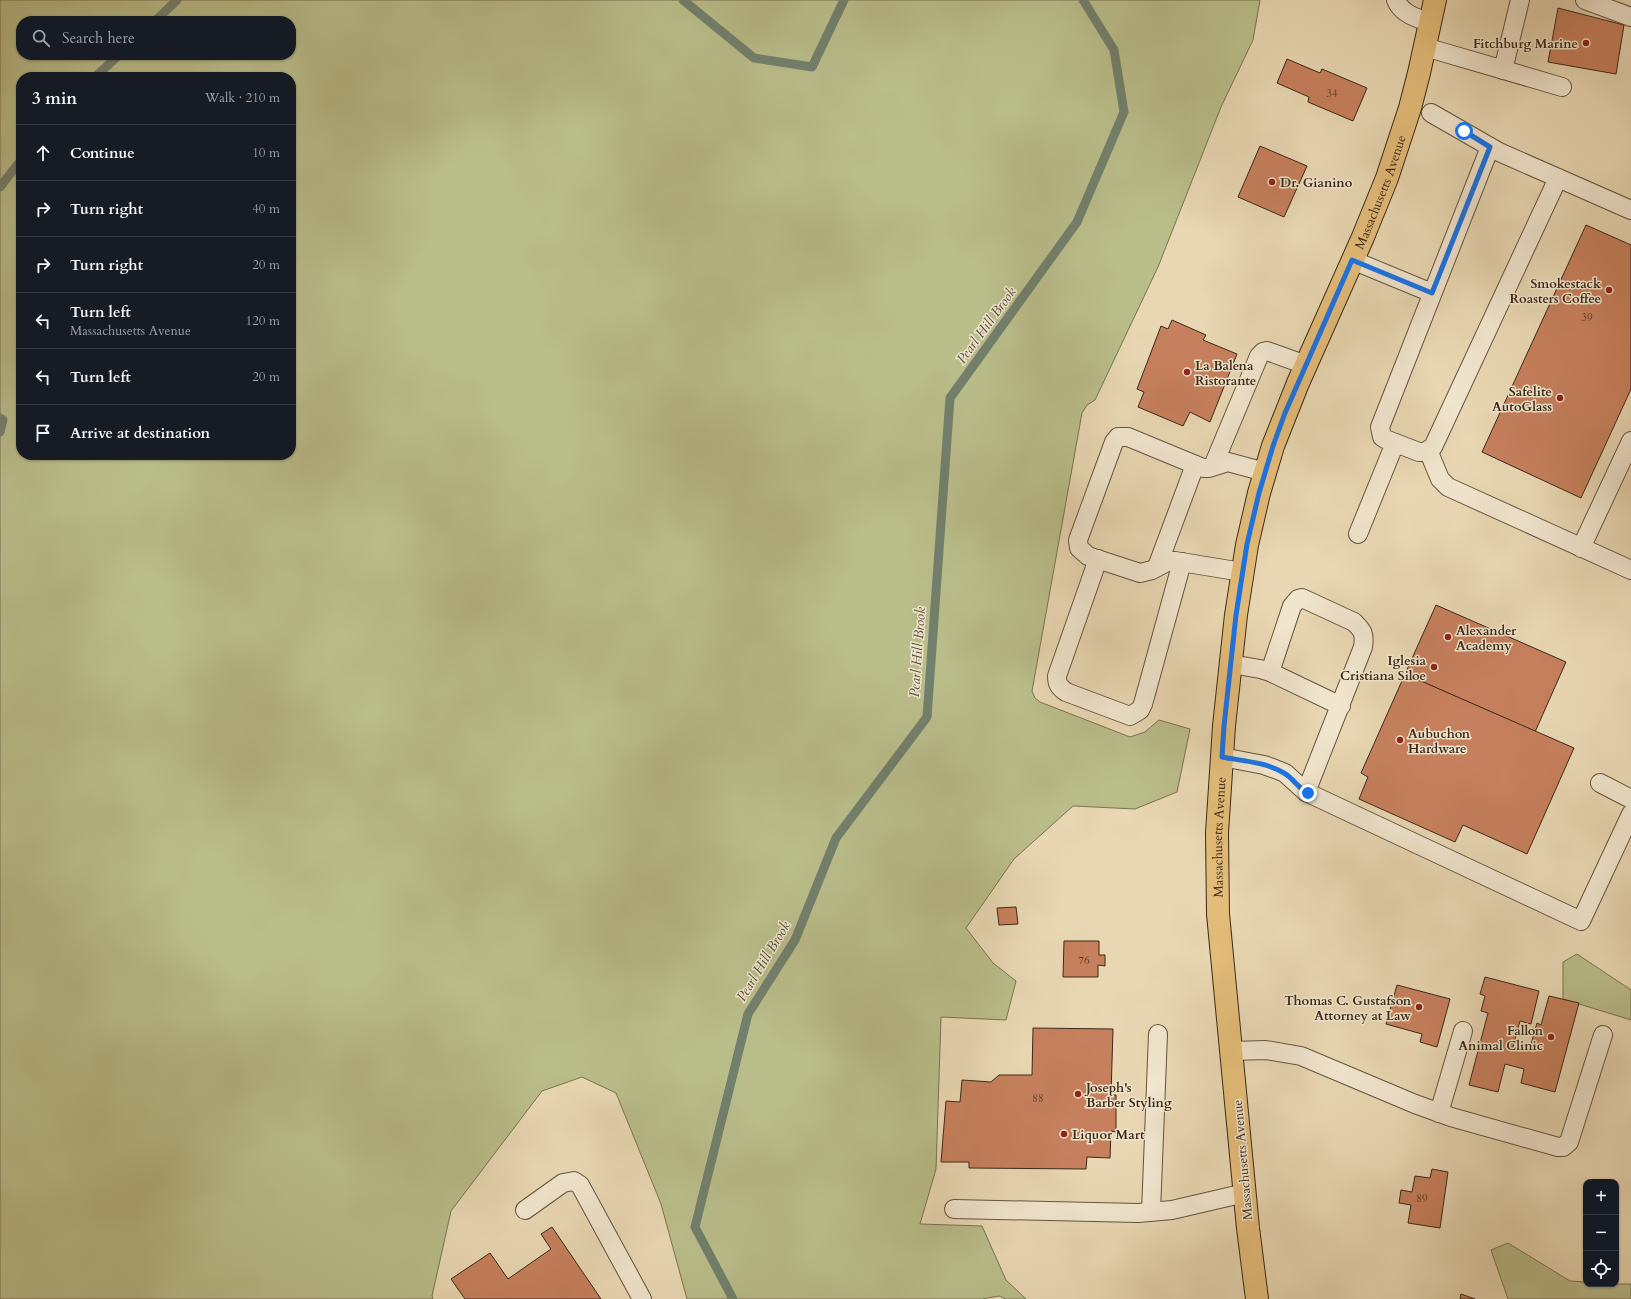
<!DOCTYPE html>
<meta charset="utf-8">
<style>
body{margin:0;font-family:Cardo,serif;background:#20242c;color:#f1f3f6}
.controls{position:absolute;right:12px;bottom:12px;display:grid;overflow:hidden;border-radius:8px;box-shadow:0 1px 3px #0004}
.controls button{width:36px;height:36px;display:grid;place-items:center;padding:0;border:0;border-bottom:1px solid #363941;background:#171b24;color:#f1f3f6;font:20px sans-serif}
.stop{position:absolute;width:12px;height:12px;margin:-9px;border:3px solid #1a73e8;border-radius:50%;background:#fff}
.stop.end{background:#1a73e8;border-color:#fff;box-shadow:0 1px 4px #0008}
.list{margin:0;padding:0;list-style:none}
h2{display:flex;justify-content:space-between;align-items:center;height:52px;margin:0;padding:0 16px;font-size:17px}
h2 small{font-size:13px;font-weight:400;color:#9ea1a6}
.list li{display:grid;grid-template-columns:26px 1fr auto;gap:12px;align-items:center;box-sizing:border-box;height:56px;padding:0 16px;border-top:1px solid #363941}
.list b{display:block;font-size:15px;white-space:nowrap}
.list p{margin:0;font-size:13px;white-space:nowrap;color:#9ea1a6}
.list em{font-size:13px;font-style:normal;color:#9ea1a6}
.icon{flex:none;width:22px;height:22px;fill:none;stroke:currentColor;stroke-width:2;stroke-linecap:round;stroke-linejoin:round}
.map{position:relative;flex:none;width:1631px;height:1299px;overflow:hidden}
.search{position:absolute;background:#171b24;box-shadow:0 1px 3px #0004;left:16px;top:16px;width:280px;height:44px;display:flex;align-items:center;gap:10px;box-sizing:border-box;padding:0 14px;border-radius:16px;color:#9ea1a6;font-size:15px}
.panel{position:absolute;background:#171b24;box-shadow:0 1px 3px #0004;left:16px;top:72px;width:280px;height:388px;border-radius:16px}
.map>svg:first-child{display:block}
</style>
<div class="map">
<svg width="1631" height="1299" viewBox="0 0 1631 1299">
<rect width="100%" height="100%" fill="#e8d7b2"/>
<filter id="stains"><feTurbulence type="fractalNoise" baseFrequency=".005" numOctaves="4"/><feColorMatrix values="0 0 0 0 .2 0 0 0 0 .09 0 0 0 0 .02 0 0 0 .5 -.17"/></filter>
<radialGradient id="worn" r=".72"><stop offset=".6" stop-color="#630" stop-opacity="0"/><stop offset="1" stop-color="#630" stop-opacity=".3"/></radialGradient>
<g fill="#b9bd8a" stroke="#7a7350" fill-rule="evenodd">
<path d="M0 0H1260L1253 40 1221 107 1158 267 1095 400 1087 405 1082 413 1032 691 1035 698 1040 702 1130 737 1145 732 1159 720 1190 729 1177 792 1135 809 1073 806 1014 859 966 928 993 963 1016 981 1006 1020 941 1017 936 1169 920 1224 982 1226 1006 1280 1026 1299H1006L999 1296 982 1299H687L661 1204 616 1093 582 1077 542 1091 451 1211 432 1296 433 1299H0ZM21 21H291V55H21ZM21 77H291V455H21Z"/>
<polygon points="1577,954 1631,990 1631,1020 1563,999 1563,962"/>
<polygon points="1508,1243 1570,1281 1586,1282 1586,1284 1631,1284 1631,1299 1508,1299 1491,1250"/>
</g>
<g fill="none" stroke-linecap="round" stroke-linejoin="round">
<g stroke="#72806d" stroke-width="9">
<polyline points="683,0 754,58 812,67 844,0"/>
<polyline points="155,21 177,0"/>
<polyline points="95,77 119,55"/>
<polyline points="0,187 21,160"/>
<polyline points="0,418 3,420 0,432"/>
<polyline points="733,1299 695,1227 748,1014 795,940 836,838 927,717 950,398 1077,222 1124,112 1114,50 1083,0"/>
</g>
</g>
<g fill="#c7805d" stroke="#3a2917">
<polygon points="1558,8 1624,25 1616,74 1548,62"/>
<polygon points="1287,59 1320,73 1322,69 1367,88 1353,121 1308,102 1309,97 1277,83"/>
<polygon points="1260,146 1307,166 1284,217 1238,197"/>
<polygon points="1586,225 1631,245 1631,389 1581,498 1482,452"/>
<polygon points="1172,320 1206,335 1203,340 1237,354 1210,422 1190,412 1183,426 1138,407 1144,392 1137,389 1161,326 1168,329"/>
<polygon points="1436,605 1566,662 1535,732 1405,674"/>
<polygon points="1405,674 1574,748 1527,854 1463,825 1455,842 1359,799 1368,777 1361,773"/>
<polygon points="1016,907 1018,924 999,925 997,908"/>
<polygon points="1064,941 1099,941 1099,955 1105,955 1105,966 1098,965 1098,977 1063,977"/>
<polygon points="1485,977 1539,991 1531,1024 1520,1021 1513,1047 1529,1051 1537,1023 1541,1025 1549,996 1579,1003 1555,1092 1521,1083 1524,1069 1505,1064 1498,1092 1469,1085 1488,1013 1481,1011 1485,996 1480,994"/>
<polygon points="1397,985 1450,999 1437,1047 1420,1042 1422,1034 1386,1024"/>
<polygon points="1033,1028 1113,1029 1111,1095 1116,1095 1116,1132 1111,1131 1110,1158 1087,1157 1086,1169 969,1168 969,1162 941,1162 946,1101 960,1102 962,1080 991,1082 999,1075 1032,1075"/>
<polygon points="1432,1169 1448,1172 1440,1228 1408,1223 1411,1205 1399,1203 1401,1190 1412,1192 1415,1176 1430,1178"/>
<polygon points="552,1227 601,1299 465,1299 451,1279 490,1253 508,1279 551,1249 541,1234"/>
<polygon points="1461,1294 1475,1299 1460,1299"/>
</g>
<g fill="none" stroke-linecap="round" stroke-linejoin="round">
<defs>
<g id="service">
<path d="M1396 0C1401 14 1418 18 1430 23"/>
<polyline points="1585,0 1631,17"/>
<polyline points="1425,47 1562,87"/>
<polyline points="1503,70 1520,0"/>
<polyline points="1431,113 1499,152 1631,210"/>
<polyline points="1490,147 1380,427 1382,437 1385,439 1419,452 1425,452 1433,447 1558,178"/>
<polyline points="1352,260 1432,293"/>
<polyline points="1428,450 1440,479 1448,487 1631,570"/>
<polyline points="1213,466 1259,356 1263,352 1267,351 1306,365"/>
<polyline points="1358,534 1395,443"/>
<polyline points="1581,548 1631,441"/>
<path d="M1098 559 1057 676C1057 684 1059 687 1066 692L1130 716 1140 710 1143 704 1182 562"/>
<polyline points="1157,567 1195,465"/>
<polyline points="1242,572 1175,561 1169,561 1152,570 1140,573 1088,556 1079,548 1078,540 1114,442 1118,437 1128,437 1203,468 1209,468 1228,462 1265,472"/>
<polyline points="1231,664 1260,669 1270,672 1341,706"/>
<path d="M1270 672 1292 606 1298 599 1302 598 1354 622C1363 631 1365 634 1363 647L1306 792"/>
<polyline points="1222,757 1264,765 1275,769 1285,773 1306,792 1581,921 1631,814"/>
<polyline points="1600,783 1631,799"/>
<polyline points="1231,1051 1266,1050 1301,1056 1415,1104 1451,1117 1558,1147 1563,1147 1569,1142 1603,1035"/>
<polyline points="1439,1113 1463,1031"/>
<polyline points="954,1209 1138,1213 1172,1210 1245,1193"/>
<polyline points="525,1210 563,1183 574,1181 580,1185 642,1299"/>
<polyline points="1151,1212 1158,1034"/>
</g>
<g id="primary">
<path id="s1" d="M1257 1299 1248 1228 1218 914 1217 833 1224 726 1236 615 1247 545 1259 493 1273 446 1298 383 1363 237 1387 178 1410 108 1419 73 1435 0"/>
</g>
</defs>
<use href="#service" stroke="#66543e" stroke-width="20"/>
<use href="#primary" stroke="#3a2917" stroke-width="24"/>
<use href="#service" stroke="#f0e5cd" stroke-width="18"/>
<use href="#primary" stroke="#e4bc79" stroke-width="22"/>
</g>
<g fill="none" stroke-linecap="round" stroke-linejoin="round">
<path stroke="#1a73e8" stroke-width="5" d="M1308 793C1298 788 1293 778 1284 773 1266 762 1242 761 1222 757L1224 726 1236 615 1247 544 1259 493 1273 446 1285 413 1352 260 1432 293 1490 147 1464 131"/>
</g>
<g fill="#8f2418" stroke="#f0e5cd" stroke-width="1.5">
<circle cx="1586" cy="43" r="4"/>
<circle cx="1272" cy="182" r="4"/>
<circle cx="1609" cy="290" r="4"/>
<circle cx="1187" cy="372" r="4"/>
<circle cx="1560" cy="398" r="4"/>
<circle cx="1448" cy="637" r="4"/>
<circle cx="1434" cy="667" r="4"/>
<circle cx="1400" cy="740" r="4"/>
<circle cx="1419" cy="1007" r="4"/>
<circle cx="1551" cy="1037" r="4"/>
<circle cx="1078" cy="1094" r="4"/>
<circle cx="1064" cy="1134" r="4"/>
</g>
<g text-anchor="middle" stroke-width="3" stroke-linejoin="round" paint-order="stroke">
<g font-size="11" fill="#5d3f28">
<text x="1332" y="97">34</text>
<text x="1587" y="321">39</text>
<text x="1084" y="964">76</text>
<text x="1038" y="1102">88</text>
<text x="1422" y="1202">89</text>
</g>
<g font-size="13" font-weight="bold" fill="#3a2917" stroke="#f0e5cd" text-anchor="end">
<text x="1578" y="48">Fitchburg Marine</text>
<text x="1280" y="187" text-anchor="start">Dr. Gianino</text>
<text x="1601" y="288">Smokestack<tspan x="1601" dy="15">Roasters Coffee</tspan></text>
<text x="1195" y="370" text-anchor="start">La Balena<tspan x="1195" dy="15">Ristorante</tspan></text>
<text x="1552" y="396">Safelite<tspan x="1552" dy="15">AutoGlass</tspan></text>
<text x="1456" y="635" text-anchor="start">Alexander<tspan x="1456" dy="15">Academy</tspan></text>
<text x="1426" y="665">Iglesia<tspan x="1426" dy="15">Cristiana Siloe</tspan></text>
<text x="1408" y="738" text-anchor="start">Aubuchon<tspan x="1408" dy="15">Hardware</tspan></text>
<text x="1411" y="1005">Thomas C. Gustafson<tspan x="1411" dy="15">Attorney at Law</tspan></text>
<text x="1543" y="1035">Fallon<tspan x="1543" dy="15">Animal Clinic</tspan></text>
<text x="1086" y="1092" text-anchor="start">Joseph's<tspan x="1086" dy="15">Barber Styling</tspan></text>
<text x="1072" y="1139" text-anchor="start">Liquor Mart</text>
</g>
<g font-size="13" fill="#3a2917" stroke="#f0e5cd">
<text dy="5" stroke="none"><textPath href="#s1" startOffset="1136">Massachusetts Avenue</textPath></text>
<text dy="5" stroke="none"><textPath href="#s1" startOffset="464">Massachusetts Avenue</textPath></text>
<text transform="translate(1242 1160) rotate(-95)" y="5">Massachusetts Avenue</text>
</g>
<g font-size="14" font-style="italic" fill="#524d3b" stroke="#f0e5cd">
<text transform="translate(986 325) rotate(-54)" y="5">Pearl Hill Brook</text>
<text transform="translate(917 652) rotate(-86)" y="5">Pearl Hill Brook</text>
<text transform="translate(763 961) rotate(-59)" y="5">Pearl Hill Brook</text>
</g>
</g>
<rect width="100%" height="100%" filter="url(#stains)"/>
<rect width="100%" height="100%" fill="url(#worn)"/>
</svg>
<div class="controls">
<button>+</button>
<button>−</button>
<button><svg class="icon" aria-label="locate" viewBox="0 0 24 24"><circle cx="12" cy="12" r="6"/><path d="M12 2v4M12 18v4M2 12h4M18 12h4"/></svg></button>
</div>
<div class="stop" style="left:1464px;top:131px"></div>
<div class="stop end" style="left:1308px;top:793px"></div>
<div class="search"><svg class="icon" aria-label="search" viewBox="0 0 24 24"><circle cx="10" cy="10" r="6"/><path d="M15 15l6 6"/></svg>Search here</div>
<section class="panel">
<h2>3 min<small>Walk · 210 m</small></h2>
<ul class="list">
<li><svg class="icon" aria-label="ahead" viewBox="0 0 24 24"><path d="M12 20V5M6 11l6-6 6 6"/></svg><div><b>Continue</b></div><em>10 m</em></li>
<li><svg class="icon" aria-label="right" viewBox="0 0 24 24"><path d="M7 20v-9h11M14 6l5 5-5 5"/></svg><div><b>Turn right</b></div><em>40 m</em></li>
<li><svg class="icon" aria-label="right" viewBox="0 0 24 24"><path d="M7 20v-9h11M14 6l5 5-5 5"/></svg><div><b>Turn right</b></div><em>20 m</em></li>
<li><svg class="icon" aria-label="left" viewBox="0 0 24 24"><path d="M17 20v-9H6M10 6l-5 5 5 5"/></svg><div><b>Turn left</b><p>Massachusetts Avenue</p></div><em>120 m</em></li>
<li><svg class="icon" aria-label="left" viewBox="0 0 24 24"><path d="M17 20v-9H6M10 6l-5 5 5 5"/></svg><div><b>Turn left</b></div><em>20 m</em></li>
<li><svg class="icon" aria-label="arrive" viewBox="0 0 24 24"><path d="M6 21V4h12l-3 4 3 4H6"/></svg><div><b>Arrive at destination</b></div></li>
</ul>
</section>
</div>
